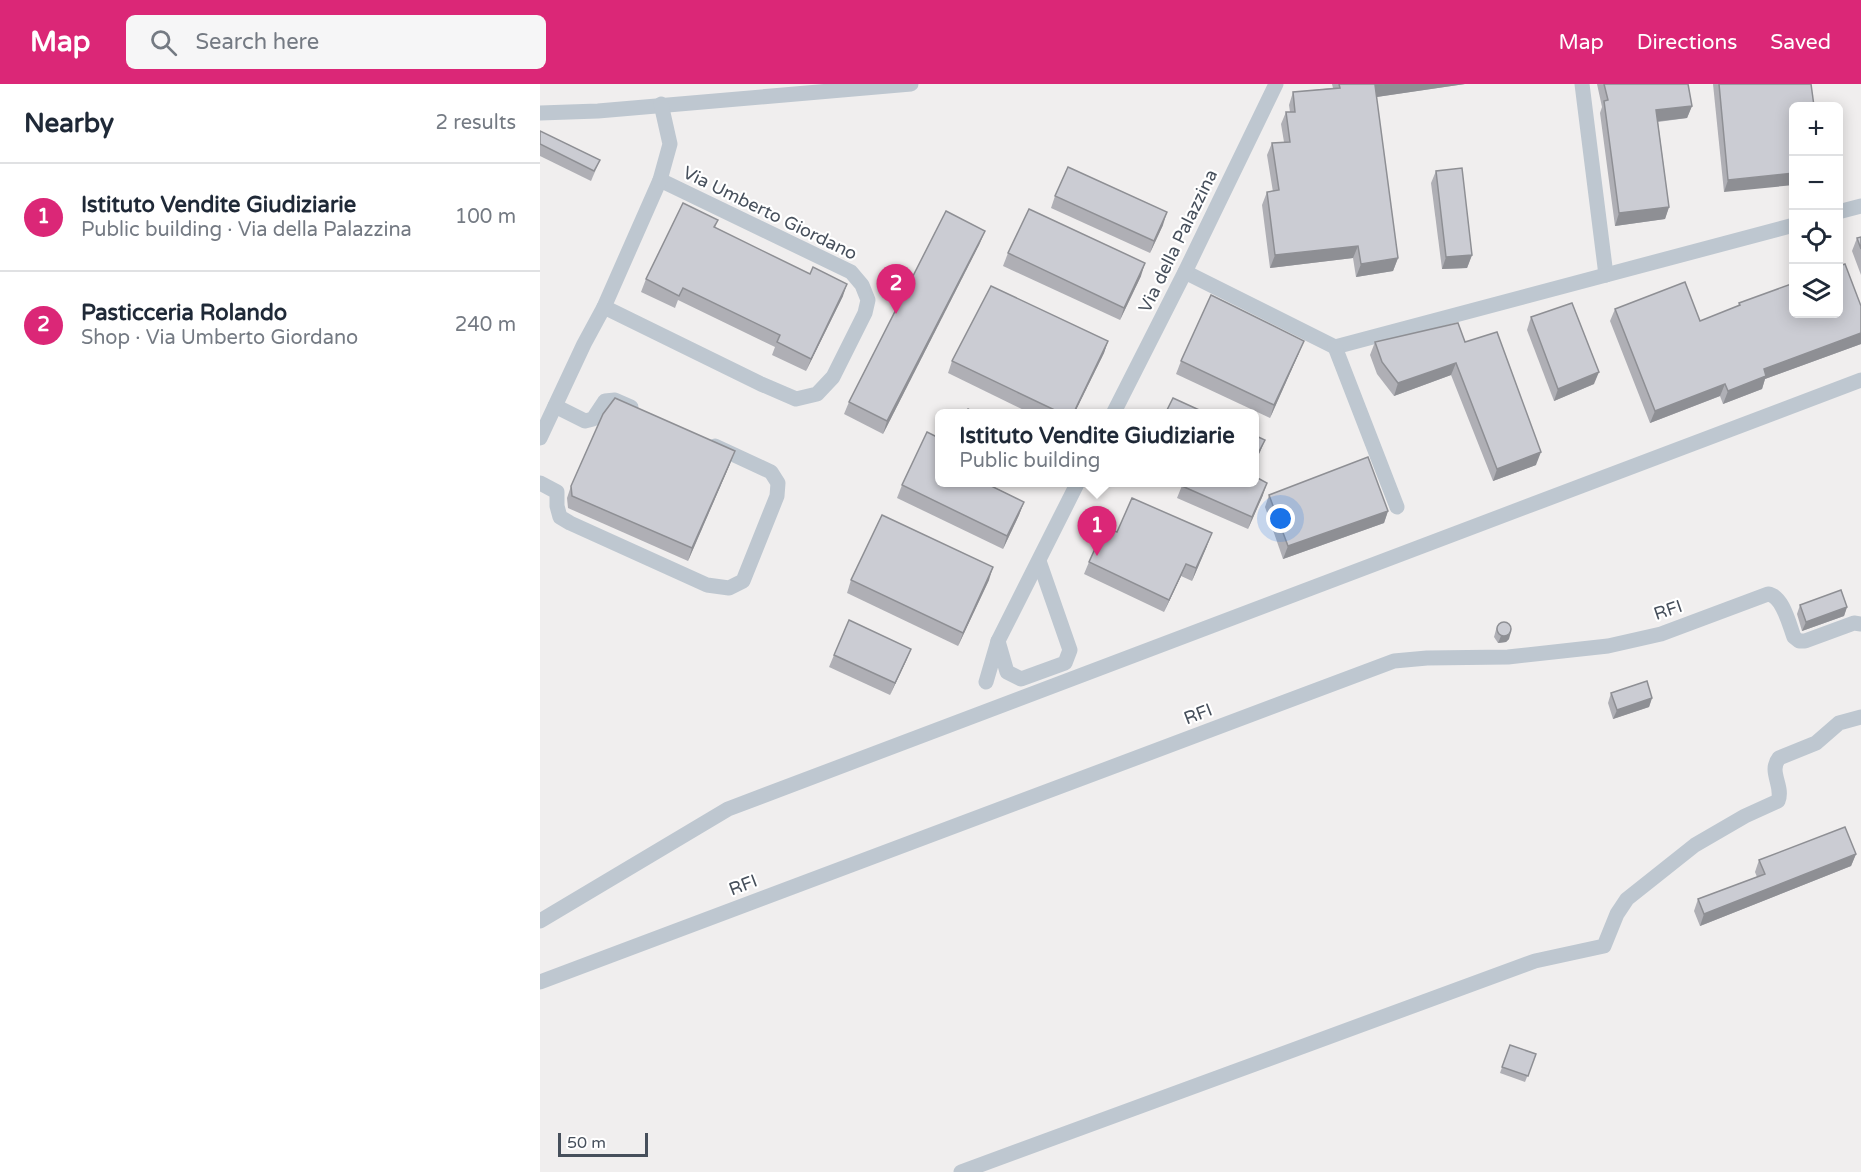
<!DOCTYPE html>
<meta charset="utf-8">
<style>
body{margin:0;font-family:"Varela Round",sans-serif;background:#f6f6f7;color:#1f2937}
.controls{position:absolute;right:18px;top:18px;display:grid;overflow:hidden;border-radius:9px;box-shadow:0 3px 15px #0003}
.controls button{width:54px;height:54px;display:grid;place-items:center;padding:0;border:0;border-bottom:2px solid #e0e1e3;background:#fff;color:#1f2937;font:30px sans-serif}
.scale{position:absolute;left:18px;bottom:15px;width:90px;box-sizing:border-box;padding-left:6px;border:3px solid #464f5b;border-top:0;font-size:16px;line-height:21px;white-space:nowrap;color:#464f5b;-webkit-text-stroke:4px #fff;paint-order:stroke}
.you{position:absolute;left:741px;top:435px;width:21px;height:21px;margin:-15px;border:4px solid #fff;border-radius:50%;background:#1a73e8;box-shadow:0 0 0 9px #1a73e833}
.badge{display:grid;place-items:center;width:39px;height:39px;border-radius:50%;background:#db2777;color:#fff;font-size:20px;font-weight:700}
.pin{position:absolute;translate:-50% -50px;filter:drop-shadow(0 2px 3px #0008)}
.pin::after{content:'';position:absolute;top:32px;width:21px;height:18px;background:inherit;clip-path:polygon(0 0,100% 0,50% 100%)}
.popup{position:absolute;left:395px;top:325px;width:324px;height:78px;box-sizing:border-box;display:grid;place-content:center;border-radius:9px;background:#fff;filter:drop-shadow(0 2px 4px #0005);font-size:20px;white-space:nowrap;color:#747a83}
.popup b{font-size:22px;color:#1f2937}
.popup::after{content:'';position:absolute;left:50%;top:100%;margin-left:-12px;border:12px solid transparent;border-top-color:#fff}
.list{margin:0;padding:0;list-style:none}
h2{display:flex;justify-content:space-between;align-items:center;height:78px;margin:0;padding:0 24px;font-size:26px}
h2 small{font-size:20px;font-weight:400;color:#747a83}
.list li{display:grid;grid-template-columns:39px 1fr auto;gap:18px;align-items:center;box-sizing:border-box;height:108px;padding:0 24px;border-top:2px solid #e0e1e3}
.list b{display:block;font-size:22px;white-space:nowrap}
.list p{margin:0;font-size:20px;white-space:nowrap;color:#747a83}
.list em{font-size:20px;font-style:normal;color:#747a83}
.icon{flex:none;width:33px;height:33px;fill:none;stroke:currentColor;stroke-width:2;stroke-linecap:round;stroke-linejoin:round}
.map{position:relative;flex:none;width:1321px;height:1088px;overflow:hidden}
header{display:flex;align-items:center;gap:36px;box-sizing:border-box;height:84px;padding:0 30px;background:#db2777;color:#fff}
header strong{font-size:28px}
nav{display:flex;gap:33px;margin-inline-start:auto;font-size:21px}
.search{width:420px;height:54px;background:#f6f6f7;display:flex;align-items:center;gap:15px;box-sizing:border-box;padding:0 21px;border-radius:9px;color:#747a83;font-size:22px}
main{display:flex}
aside{flex:1;background:#fff}
.map>svg:first-child{display:block}
</style>
<header>
<strong>Map</strong>
<div class="search"><svg class="icon" aria-label="search" viewBox="0 0 24 24"><circle cx="10" cy="10" r="6"/><path d="M15 15l6 6"/></svg>Search here</div>
<nav><a>Map</a><a>Directions</a><a>Saved</a></nav>
</header>
<main>
<aside>
<h2>Nearby<small>2 results</small></h2>
<ul class="list">
<li><span class="badge">1</span><div><b>Istituto Vendite Giudiziarie</b><p>Public building · Via della Palazzina</p></div><em>100 m</em></li>
<li><span class="badge">2</span><div><b>Pasticceria Rolando</b><p>Shop · Via Umberto Giordano</p></div><em>240 m</em></li>
</ul>
</aside>
<div class="map">
<svg width="1321" height="1088" viewBox="0 0 1321 1088">
<rect width="100%" height="100%" fill="#f0eeee"/>
<g fill="none" stroke-linecap="round" stroke-linejoin="round">
<g stroke="#bec7d0" stroke-width="15">
<polyline points="1042,0 1066,191"/>
<polyline points="0,29 58,27 371,0"/>
<polyline points="1298,128 1321,122"/>
<polyline points="645,188 795,263 1254,141"/>
<polyline points="64,223 221,300 256,315 277,310 293,293 325,229 328,216 322,201 311,188 120,96"/>
<polyline points="795,263 857,423"/>
<polyline points="15,322 45,337 53,335 65,317 75,316 91,323"/>
<polyline points="573,330 645,188 736,0"/>
<polyline points="0,354 44,260 64,223 120,96 130,60 121,20"/>
<polyline points="0,399 17,408 17,422 20,433 30,439 167,501 189,504 203,497 237,412 238,399 231,388 175,362"/>
<polyline points="458,557 467,588 481,595 525,579 530,566 499,477"/>
<polyline points="446,598 458,557 538,398"/>
<polyline points="0,837 188,725 1321,296"/>
<path d="M0 898 854 577 887 574 968 573 1068 562 1121 550 1228 510C1243 512 1249 540 1254 553L1259 557H1265L1314 539 1321 540"/>
<path d="M421 1088 995 877 1064 862 1077 830 1087 815 1155 761 1205 732 1238 717C1244 702 1228 688 1239 674L1276 659 1299 639 1321 633"/>
</g>
</g>
<g fill="#afafb5">
<polygon points="792,0 925,0 836,13 858,174 853,187 816,193 813,174 730,184 722,121 727,108 733,108 727,71 732,59 744,58 741,40 746,28 750,28 749,21 753,8 793,4"/>
<polygon points="1057,0 1148,0 1152,22 1147,34 1118,38 1129,123 1125,135 1075,142 1060,29 1062,23"/>
<polygon points="1173,0 1271,0 1184,108"/>
<polygon points="0,47 60,76 51,97 0,72"/>
<polygon points="896,87 932,171 927,184 902,185 891,99"/>
<polygon points="515,112 623,141 610,169 511,124"/>
<polygon points="178,136 175,144 303,212 266,287 232,271 235,263 138,216 135,224 101,208 106,195"/>
<polygon points="1321,153 1321,191 1312,167 1317,154"/>
<polygon points="440,159 343,350 304,330 309,318"/>
<polygon points="468,169 601,192 580,236 463,182"/>
<polygon points="1199,219 1321,222 1321,260 1225,295 1222,305 1183,320 1180,312 1110,339 1070,237 1075,225 1160,237 1198,222"/>
<polygon points="991,233 1054,300 1014,317 987,246"/>
<polygon points="568,257 564,269 534,330 492,330 408,289 412,277"/>
<polygon points="835,258 925,258 996,381 953,397 911,291 854,312 837,290 830,271"/>
<polygon points="759,269 730,334 636,290 641,277"/>
<polygon points="190,380 148,477 28,424 27,414 31,402"/>
<polygon points="643,399 723,411 708,445 637,414"/>
<polygon points="362,401 450,401 484,418 479,431 463,465 357,414"/>
<polygon points="729,411 848,427 844,439 743,475 725,423"/>
<polygon points="577,448 667,462 652,497 641,492 624,528 544,490 549,478"/>
<polygon points="311,496 449,496 418,562 307,509"/>
<polygon points="1260,521 1307,523 1304,532 1262,547 1257,530"/>
<polygon points="957,542 969,555 966,558 958,559 954,553"/>
<polygon points="371,565 366,577 350,611 289,583 294,571"/>
<polygon points="1071,609 1112,614 1109,623 1073,635 1068,619"/>
<polygon points="1316,770 1311,782 1160,842 1154,827 1158,815 1217,793 1215,788 1219,776"/>
<polygon points="970,961 996,970 985,998 960,989"/>
</g>
<g fill="#8e8f94">
<polygon points="845,0 925,0 830,14 835,1"/>
<polygon points="1152,22 1147,34 1112,38 1116,26"/>
<polygon points="1254,89 1254,101 1184,108 1188,96"/>
<polygon points="1129,123 1125,135 1075,142 1079,129"/>
<polygon points="627,128 623,141 610,169 614,157"/>
<polygon points="445,147 440,159 343,350 347,337"/>
<polygon points="818,162 813,174 730,184 735,171"/>
<polygon points="932,171 927,184 902,185 906,173"/>
<polygon points="858,174 853,187 816,193 821,180"/>
<polygon points="605,179 601,192 580,236 584,224"/>
<polygon points="307,200 303,212 266,287 271,275"/>
<polygon points="1321,249 1321,260 1225,295 1222,305 1183,320 1188,307 1224,285"/>
<polygon points="568,257 564,269 534,330 533,330"/>
<polygon points="764,257 759,269 730,334 734,321"/>
<polygon points="916,279 911,291 854,312 858,299"/>
<polygon points="1059,288 1054,300 1014,317 1018,305"/>
<polygon points="1185,300 1180,312 1110,339 1115,327"/>
<polygon points="725,356 720,368 714,380 714,377"/>
<polygon points="195,367 190,380 148,477 152,464"/>
<polygon points="1001,368 996,381 953,397 957,385"/>
<polygon points="727,399 723,411 708,445 712,433"/>
<polygon points="484,418 479,431 463,465 467,452"/>
<polygon points="848,427 844,439 743,475 748,462"/>
<polygon points="672,449 667,462 652,497 656,484"/>
<polygon points="646,480 641,492 624,528 629,516"/>
<polygon points="453,483 449,496 418,562 423,549"/>
<polygon points="1307,523 1304,532 1262,547 1266,538"/>
<polygon points="971,548 969,555 966,558 958,559 961,552"/>
<polygon points="371,565 366,577 350,611 355,599"/>
<polygon points="1112,614 1109,623 1073,635 1077,626"/>
<polygon points="1316,770 1311,782 1160,842 1164,830"/>
</g>
<g fill="#cbccd3" stroke="#8e8f94" stroke-width="1.5">
<polygon points="799,0 845,0 835,1 858,174 821,180 818,162 735,171 727,108 739,106 732,59 750,58 746,28 755,28 753,8 800,4"/>
<polygon points="1064,0 1148,0 1152,22 1116,26 1129,123 1079,129 1064,17 1068,16"/>
<polygon points="1179,0 1271,0 1274,22 1254,22 1254,89 1188,96"/>
<polygon points="0,47 60,76 54,87 0,60"/>
<polygon points="528,83 627,128 614,157 515,112"/>
<polygon points="922,84 932,171 906,173 896,87"/>
<polygon points="143,119 178,136 174,143 270,190 273,183 307,200 271,275 237,258 240,251 143,204 139,212 106,195"/>
<polygon points="489,125 605,179 584,224 468,169"/>
<polygon points="406,127 445,147 347,337 309,318"/>
<polygon points="1321,153 1321,165 1317,154"/>
<polygon points="1305,180 1321,222 1321,249 1224,285 1226,292 1188,307 1185,300 1115,327 1075,225 1145,198 1160,237 1200,221 1199,219 1254,199 1254,230 1299,230 1299,182"/>
<polygon points="451,202 568,257 533,330 523,330 412,277"/>
<polygon points="671,211 764,257 734,321 641,277"/>
<polygon points="1032,219 1059,288 1018,305 991,233"/>
<polygon points="918,239 925,258 957,248 1001,368 957,385 916,279 858,299 842,278 835,258"/>
<polygon points="75,314 195,367 152,464 32,412 31,402 63,330"/>
<polygon points="633,314 668,330 625,330"/>
<polygon points="428,325 436,330 426,330"/>
<polygon points="387,348 399,354 399,399 450,399 449,401 484,418 467,452 362,401"/>
<polygon points="714,351 725,356 714,377"/>
<polygon points="828,373 848,427 748,462 729,411"/>
<polygon points="714,392 727,399 712,433 642,402 643,399 714,399"/>
<polygon points="592,414 672,449 656,484 646,480 629,516 549,478 565,443 577,448"/>
<polygon points="342,431 453,483 423,549 311,496"/>
<polygon points="1301,506 1307,523 1266,538 1260,521"/>
<polygon points="309,536 371,565 355,599 294,571"/>
<circle cx="964" cy="545" r="7"/>
<polygon points="1107,597 1112,614 1077,626 1071,609"/>
<polygon points="1305,743 1316,770 1164,830 1158,815 1225,790 1219,776"/>
<polygon points="970,961 996,970 988,992 962,983"/>
</g>
<g text-anchor="middle" stroke-width="4.5" stroke-linejoin="round" paint-order="stroke">
<g font-size="18" fill="#464f5b" stroke="#fff">
<text transform="translate(230 129) rotate(26)" y="6">Via Umberto Giordano</text>
<text transform="translate(638 157) rotate(-64)" y="6">Via della Palazzina</text>
<text transform="translate(1128 526) rotate(-19)" y="6">RFI</text>
<text transform="translate(658 630) rotate(-21)" y="6">RFI</text>
<text transform="translate(203 801) rotate(-21)" y="6">RFI</text>
</g>
</g>
</svg>
<div class="controls">
<button>+</button>
<button>−</button>
<button><svg class="icon" aria-label="locate" viewBox="0 0 24 24"><circle cx="12" cy="12" r="6"/><path d="M12 2v4M12 18v4M2 12h4M18 12h4"/></svg></button>
<button><svg class="icon" aria-label="layers" viewBox="0 0 24 24"><path d="M12 4l9 5-9 5-9-5zM3 14l9 5 9-5"/></svg></button>
</div>
<div class="scale">50 m</div>
<div class="you"></div>
<div class="pin badge" style="left:557px;top:472px">1</div>
<div class="popup"><b>Istituto Vendite Giudiziarie</b>Public building</div>
<div class="pin badge" style="left:356px;top:230px">2</div>
</div>
</main>
